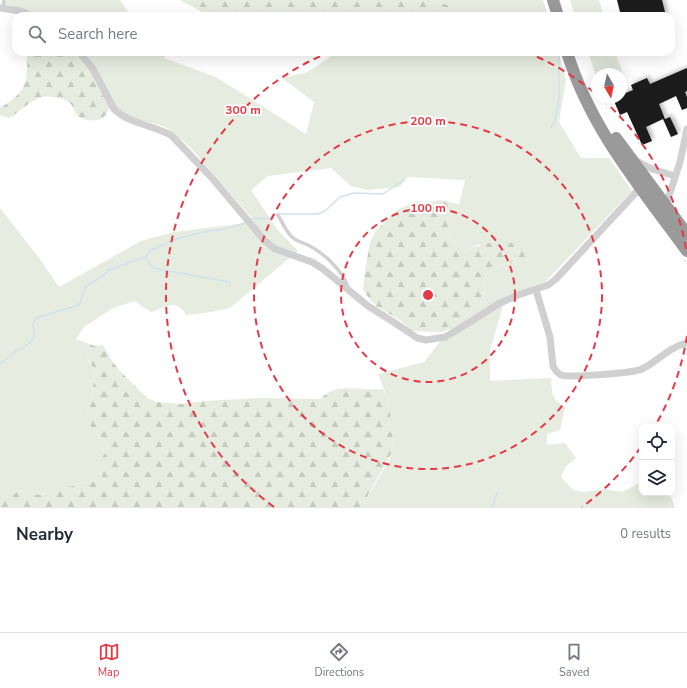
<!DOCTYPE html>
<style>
body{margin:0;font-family:"Nunito Sans",sans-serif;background:#f2f2f3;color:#1f2937}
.controls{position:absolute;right:12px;bottom:12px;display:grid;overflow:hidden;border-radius:8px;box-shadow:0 4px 16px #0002}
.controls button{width:36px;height:36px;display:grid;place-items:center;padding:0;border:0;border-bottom:1px solid #e0e1e3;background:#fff;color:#1f2937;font:20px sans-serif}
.compass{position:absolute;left:591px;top:68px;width:36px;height:36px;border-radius:50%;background:#fff;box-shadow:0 4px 16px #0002;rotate:171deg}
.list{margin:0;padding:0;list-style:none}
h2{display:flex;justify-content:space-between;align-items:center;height:52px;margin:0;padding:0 16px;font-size:17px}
h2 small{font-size:13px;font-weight:400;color:#747a83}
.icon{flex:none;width:22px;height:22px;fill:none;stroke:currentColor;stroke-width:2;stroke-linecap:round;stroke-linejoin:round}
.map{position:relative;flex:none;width:687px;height:508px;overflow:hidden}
.search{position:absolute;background:#fff;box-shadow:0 4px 16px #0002;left:12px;right:12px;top:12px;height:44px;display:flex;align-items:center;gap:10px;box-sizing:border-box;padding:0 14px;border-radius:12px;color:#747a83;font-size:15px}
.sheet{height:124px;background:#fff}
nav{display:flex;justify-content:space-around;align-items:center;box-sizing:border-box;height:56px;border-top:1px solid #e0e1e3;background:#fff;font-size:11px;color:#747a83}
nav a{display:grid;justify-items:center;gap:2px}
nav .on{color:#e63946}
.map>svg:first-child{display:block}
</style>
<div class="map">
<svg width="687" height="508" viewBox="0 0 687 508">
<defs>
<pattern id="forest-firs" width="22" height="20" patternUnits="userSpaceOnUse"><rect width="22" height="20" fill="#e6ecdf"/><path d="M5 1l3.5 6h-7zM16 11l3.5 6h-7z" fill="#c6cbc0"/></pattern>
<filter id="shadow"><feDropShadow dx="2.5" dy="-2.5" stdDeviation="2" flood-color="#0004"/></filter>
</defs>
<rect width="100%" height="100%" fill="#fff"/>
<g fill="#e6ecdf">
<polygon points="3,0 120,0 131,16 26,16 5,8"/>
<path d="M429 0H543L548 16H467C460 4 442 5 429 0Z"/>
<polygon points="570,0 599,0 604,16 575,16"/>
<path d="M73 52H167L164 58 216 77 306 134 314 102 282 78 308 72 337 52H558L566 80 559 122 581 158H609L632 191 545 282 506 296 490 350V381L551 378C552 394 551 398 565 407L560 430 547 434V445L565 443 576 458 566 466 561 477 573 490 584 492 604 489 622 492 642 482V493H670L675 508H361L390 459 393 443 388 400 378 374 424 362 450 329 466 323 483 303 484 281 488 273 500 265 534 259 478 244 465 251 450 239 447 225 450 212 459 204 465 180 408 177 399 187 368 190 351 186 331 168 268 176 251 190 277 229 298 251 230 308 211 312 186 315C176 297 166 308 151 312L140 305 136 301 113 308 84 327 76 339 84 355 91 364 95 373 92 394 87 412 94 431 105 440 109 450 102 477 91 482 79 484 40 495 18 490 16 493 0 499V208L46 267V268L59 287 141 241 174 232 239 224 254 221 190 147 165 127 128 116 110 107 82 62Z"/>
<polygon points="588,52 615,52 622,71 617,74 597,74 597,80"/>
</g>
<g fill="url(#forest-firs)">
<path d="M180 0H429C442 5 460 4 467 16H210Z"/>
<path d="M27 52H73L82 62 110 107C108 111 106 115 103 118 97 122 82 121 77 115 74 112 74 108 71 104 65 98 50 95 42 97 31 100 21 110 13 116L9 118 0 115V108C27 92 28 81 27 52Z"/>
<path d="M440 200 459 204C447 216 447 222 450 239L465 251C486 240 504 240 527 246L534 259 500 265 488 273 484 281 483 303 479 311 466 323 442 332 413 331 400 320 376 306 368 297 363 289 365 271 370 242 376 231 396 211 416 201 426 203Z"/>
<path d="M76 339 95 346 103 345 111 359 119 370 147 398 157 402 181 404 203 401 260 398 320 399C333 386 348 388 364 389 371 390 377 389 383 389L388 400 391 419 393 443 391 454 361 508H0V499L16 493 18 490 40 495 79 484 91 482 102 477 104 467 101 458 109 450 105 440 94 431 88 421 87 412 92 394 95 373 91 363 84 355Z"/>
</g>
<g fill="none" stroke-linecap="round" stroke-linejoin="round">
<g stroke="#cfe2ee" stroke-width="1.5">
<path d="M551 128C563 107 558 79 559 56"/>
<polyline points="252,219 268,218 278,214 318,214 325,211 340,197 354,193 383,194 404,180"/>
<polyline points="145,257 153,268 229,282 230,286"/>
<path d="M0 364C4 361 8 357 12 354 18 349 29 346 33 339 38 330 27 324 39 317L79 305 85 287 104 275 109 270 145 257 150 251 160 246 179 238 203 232 225 229 245 223"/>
<polyline points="492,508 497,493"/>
</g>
</g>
<g fill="#1a1a1a" filter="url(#shadow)">
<polygon points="617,0 662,0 666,16 621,16"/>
<polygon points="687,68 687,91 685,92 687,97 687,108 682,110 676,96 659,104 665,119 670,117 678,134 671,137 663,119 646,127 652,141 642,145 627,112 620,115 614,101 621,98 621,95 633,90 631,85 647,78 650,84"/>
</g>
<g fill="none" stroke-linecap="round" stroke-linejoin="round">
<polyline stroke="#cdcdcd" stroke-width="1" stroke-dasharray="2 2" stroke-linecap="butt" points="684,260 687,264"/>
<g stroke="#d0d0d0" stroke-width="3.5">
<polyline points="3,8 4,0"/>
<path d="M278 215C282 222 286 231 291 236 295 241 302 242 308 245 324 253 342 270 348 287"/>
</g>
<g stroke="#d0d0d0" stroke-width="7">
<polyline points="0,8 20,11 31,16"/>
<path d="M79 52 93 69 114 109C129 124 154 125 172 136L212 178 265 241 275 249 312 262 323 269 368 306 392 321 410 333 417 338 426 340 445 337 454 332 500 303 518 295 548 285 556 279 641 187"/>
<polyline points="635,160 652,169 675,176"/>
<polyline points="666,205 680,162 687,129"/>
<path d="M536 290 550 337 553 366C555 370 557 373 561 375 570 378 633 373 642 369 658 361 669 347 687 343"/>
</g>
<g stroke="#9a9a9a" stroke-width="12">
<polyline points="553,0 558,16"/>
<path d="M567 52C590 128 641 188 687 251"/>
<polyline points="616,138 687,234"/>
</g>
</g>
<g fill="none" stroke="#e63946" stroke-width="2" stroke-dasharray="7 5">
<circle cx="428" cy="295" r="87"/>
<circle cx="428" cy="295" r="174"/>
<path d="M687 336A262 262 0 0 1 655 426M641 447A262 262 0 0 1 582 507M274 507A262 262 0 0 1 330 52M526 52A262 262 0 0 1 596 94M602 99A262 262 0 0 1 687 254"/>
</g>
<circle cx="428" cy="295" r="6" fill="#e63946" stroke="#fff" stroke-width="2"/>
<g font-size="12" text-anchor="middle" font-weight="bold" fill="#e63946" stroke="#fff" stroke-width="4" stroke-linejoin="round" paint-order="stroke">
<text x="243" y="114">300 m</text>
<text x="428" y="125">200 m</text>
<text x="428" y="212">100 m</text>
</g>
</svg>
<div class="controls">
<button><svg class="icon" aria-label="locate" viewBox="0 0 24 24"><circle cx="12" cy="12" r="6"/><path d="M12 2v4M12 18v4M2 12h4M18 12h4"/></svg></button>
<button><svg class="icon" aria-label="layers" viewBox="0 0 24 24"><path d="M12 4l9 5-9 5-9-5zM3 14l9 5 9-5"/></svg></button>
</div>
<svg class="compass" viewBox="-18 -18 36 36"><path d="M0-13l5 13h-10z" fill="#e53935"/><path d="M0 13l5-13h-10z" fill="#747a83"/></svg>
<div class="search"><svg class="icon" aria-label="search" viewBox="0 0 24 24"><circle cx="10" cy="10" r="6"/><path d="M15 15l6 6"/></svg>Search here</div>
</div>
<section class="sheet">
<h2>Nearby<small>0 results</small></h2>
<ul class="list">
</ul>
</section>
<nav>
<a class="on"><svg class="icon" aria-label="map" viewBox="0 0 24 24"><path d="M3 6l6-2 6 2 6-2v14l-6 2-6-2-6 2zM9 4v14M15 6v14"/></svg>Map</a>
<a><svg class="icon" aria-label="directions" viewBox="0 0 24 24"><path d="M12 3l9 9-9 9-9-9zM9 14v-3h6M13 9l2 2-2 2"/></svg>Directions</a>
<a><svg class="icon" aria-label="saved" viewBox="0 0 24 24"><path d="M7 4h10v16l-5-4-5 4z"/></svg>Saved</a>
</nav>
